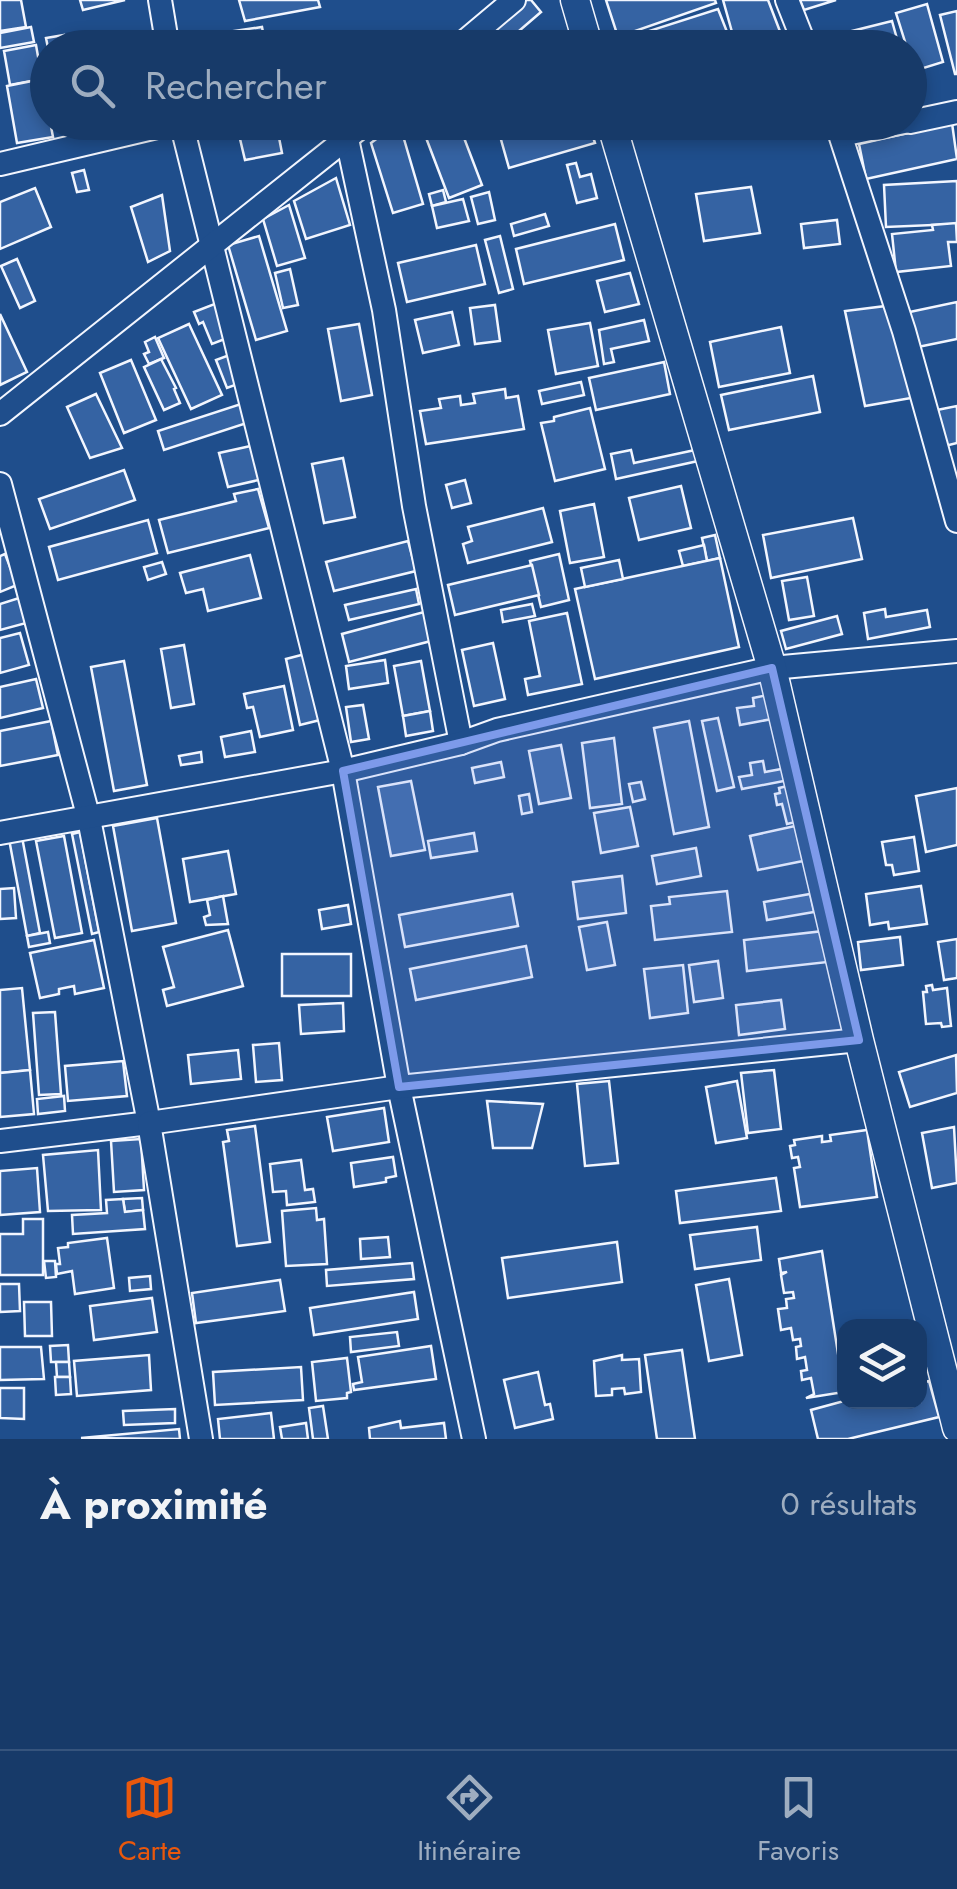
<!DOCTYPE html>
<html lang="fr">
<meta charset="utf-8">
<style>
body{margin:0;font-family:Jost,sans-serif;background:#244571;color:#f1f3f6}
.controls{position:absolute;right:30px;bottom:30px;display:grid;overflow:hidden;border-radius:20px;box-shadow:0 5px 15px #0003}
.controls button{width:90px;height:90px;display:grid;place-items:center;padding:0;border:0;border-bottom:2px solid #36547d;background:#173a69;color:#f1f3f6;font:50px sans-serif}
.list{margin:0;padding:0;list-style:none}
h2{display:flex;justify-content:space-between;align-items:center;height:130px;margin:0;padding:0 40px;font-size:42px}
h2 small{font-size:32px;font-weight:400;color:#9eadc0}
.icon{flex:none;width:55px;height:55px;fill:none;stroke:currentColor;stroke-width:2;stroke-linecap:round;stroke-linejoin:round}
.map{position:relative;flex:none;width:957px;height:1439px;overflow:hidden}
.search{position:absolute;background:#173a69;box-shadow:0 5px 15px #0003;left:30px;right:30px;top:30px;height:110px;display:flex;align-items:center;gap:25px;box-sizing:border-box;padding:0 35px;border-radius:55px;color:#9eadc0;font-size:38px}
.sheet{height:310px;background:#173a69}
nav{display:flex;justify-content:space-around;align-items:center;box-sizing:border-box;height:140px;border-top:2px solid #36547d;background:#173a69;font-size:28px;color:#9eadc0}
nav a{display:grid;justify-items:center;gap:5px}
nav .on{color:#ea580c}
.map>svg:first-child{display:block}
</style>
<div class="map">
<svg width="957" height="1439" viewBox="0 0 957 1439">
<rect width="100%" height="100%" fill="#1f4e8c"/>
<g fill="#3563a3" stroke="#f2f6ff" stroke-width="2.5">
<polygon points="0,0 21,0 26,27 0,31"/>
<polygon points="80,0 125,0 83,10"/>
<polygon points="239,0 318,0 320,7 245,21"/>
<polygon points="526,0 531,0 541,12 499,48 471,48"/>
<polygon points="606,0 715,0 716,3 618,37"/>
<polygon points="723,0 768,0 781,34 734,39"/>
<polygon points="800,0 836,0 804,10"/>
<polygon points="927,4 943,62 914,71 910,48 907,48 896,13"/>
<polygon points="718,9 731,42 704,48 622,48 621,40"/>
<polygon points="957,11 957,74 955,74 940,15"/>
<polygon points="892,21 899,46 823,48 820,39"/>
<polygon points="31,27 34,42 0,48 0,33"/>
<polygon points="262,27 266,48 229,48 227,32"/>
<polygon points="64,35 66,48 48,48 46,38"/>
<polygon points="557,35 562,47 568,44 570,48 523,48"/>
<polygon points="306,40 308,48 275,48 275,43"/>
<polygon points="36,45 42,79 10,85 4,51"/>
<polygon points="42,79 53,137 17,143 7,86"/>
<polygon points="64,122 82,122 86,138 68,142"/>
<polygon points="236,122 276,122 282,153 245,160"/>
<polygon points="399,122 423,204 393,213 371,143"/>
<polygon points="420,122 458,122 482,185 449,198"/>
<polygon points="476,122 506,122 507,126 480,135"/>
<polygon points="546,122 588,122 595,143 509,168 500,136"/>
<polygon points="952,123 957,159 866,179 859,144"/>
<polygon points="576,163 580,177 591,174 597,198 577,203 567,165"/>
<polygon points="84,170 89,190 77,192 72,173"/>
<polygon points="336,178 350,225 306,239 294,201"/>
<polygon points="957,181 957,224 886,227 884,185"/>
<polygon points="751,187 760,233 704,241 696,194"/>
<polygon points="35,188 51,227 0,249 0,202"/>
<polygon points="443,190 446,202 432,206 429,194"/>
<polygon points="489,192 495,220 478,224 471,197"/>
<polygon points="162,195 170,251 148,262 131,207"/>
<polygon points="463,199 469,221 437,228 432,206"/>
<polygon points="289,205 305,258 277,266 263,219"/>
<polygon points="545,214 549,226 514,236 511,224"/>
<polygon points="837,220 840,244 804,248 801,224"/>
<polygon points="956,223 957,242 948,242 951,266 896,272 892,234 933,230 932,225"/>
<polygon points="615,224 624,260 524,284 516,249"/>
<polygon points="259,236 287,331 256,340 228,245"/>
<polygon points="500,236 513,289 499,293 485,240"/>
<polygon points="476,245 485,284 407,302 398,263"/>
<polygon points="17,259 35,301 20,308 1,266"/>
<polygon points="290,269 298,305 283,308 275,273"/>
<polygon points="630,273 639,304 605,312 597,281"/>
<polygon points="957,302 957,339 913,348 905,313"/>
<polygon points="217,303 230,337 212,344 203,322 199,324 194,312"/>
<polygon points="495,305 500,341 475,344 470,308"/>
<polygon points="894,305 911,398 865,406 845,311"/>
<polygon points="452,312 459,345 423,353 415,320"/>
<polygon points="0,314 27,372 0,385"/>
<polygon points="644,320 649,341 611,349 614,362 604,364 599,330"/>
<polygon points="590,323 598,366 556,374 548,330"/>
<polygon points="189,324 222,395 191,409 158,338"/>
<polygon points="359,324 372,395 341,401 328,329"/>
<polygon points="781,327 790,373 719,387 710,342"/>
<polygon points="155,337 164,358 149,364 144,354 149,352 145,342"/>
<polygon points="232,354 243,382 227,388 216,360"/>
<polygon points="161,359 176,388 174,389 180,403 164,410 144,367"/>
<polygon points="131,360 156,420 124,433 100,373"/>
<polygon points="664,362 670,394 596,410 589,378"/>
<polygon points="813,376 820,412 729,430 721,395"/>
<polygon points="581,382 584,395 542,404 539,391"/>
<polygon points="505,389 506,398 518,396 524,429 426,444 420,411 441,408 439,399 460,396 461,405 475,403 473,394"/>
<polygon points="96,394 122,448 90,458 67,407"/>
<polygon points="247,402 253,421 164,450 158,431"/>
<polygon points="957,406 957,443 945,446 937,410"/>
<polygon points="590,408 605,469 555,481 541,423 554,421 554,417"/>
<polygon points="255,445 263,479 228,487 219,453"/>
<polygon points="631,450 634,463 695,450 698,461 616,479 611,454"/>
<polygon points="343,458 355,517 324,523 312,464"/>
<polygon points="124,470 135,500 50,529 39,499"/>
<polygon points="465,480 471,503 452,508 446,485"/>
<polygon points="681,486 691,528 639,540 629,498"/>
<polygon points="258,489 269,528 168,553 159,520 236,501 234,494"/>
<polygon points="594,504 604,557 570,563 560,511"/>
<polygon points="543,508 552,542 468,563 463,544 472,541 468,527"/>
<polygon points="853,518 862,559 771,578 763,535"/>
<polygon points="148,520 157,553 58,580 49,547"/>
<polygon points="715,535 720,558 707,561 702,538"/>
<polygon points="408,541 416,571 334,591 326,562"/>
<polygon points="704,545 707,561 683,566 679,551"/>
<polygon points="5,554 17,585 0,592 0,556"/>
<polygon points="559,554 569,600 541,607 530,561"/>
<polygon points="250,555 261,598 208,611 203,589 186,593 180,573"/>
<polygon points="720,558 739,647 595,679 575,589"/>
<polygon points="619,560 623,579 585,587 581,568"/>
<polygon points="162,562 166,574 148,580 144,567"/>
<polygon points="532,565 539,595 455,615 448,585"/>
<polygon points="807,577 814,616 789,620 782,581"/>
<polygon points="416,589 419,604 349,620 345,605"/>
<polygon points="19,598 30,622 0,630 0,604"/>
<polygon points="532,604 535,616 503,622 501,610"/>
<polygon points="885,609 886,617 927,610 930,627 868,639 864,613"/>
<polygon points="424,612 431,641 349,662 342,634"/>
<polygon points="567,613 582,684 528,695 525,679 540,676 529,621"/>
<polygon points="837,616 842,634 786,649 781,631"/>
<polygon points="20,633 29,665 0,673 0,638"/>
<polygon points="493,643 505,699 474,706 462,650"/>
<polygon points="184,645 194,704 171,708 161,649"/>
<polygon points="305,654 320,720 300,725 286,659"/>
<polygon points="385,660 388,683 349,689 346,666"/>
<polygon points="124,661 147,785 114,791 91,667"/>
<polygon points="421,661 430,711 403,716 394,666"/>
<polygon points="36,679 43,708 0,718 0,687"/>
<polygon points="284,686 293,730 260,737 253,707 247,708 244,694"/>
<polygon points="768,695 772,719 740,725 737,708 754,706 753,698"/>
<polygon points="363,705 369,739 351,742 346,707"/>
<polygon points="430,711 433,731 406,736 403,716"/>
<polygon points="718,718 734,787 717,791 702,721"/>
<polygon points="51,721 58,755 0,766 0,731"/>
<polygon points="689,721 709,827 674,834 654,728"/>
<polygon points="251,731 255,752 225,757 221,737"/>
<polygon points="614,738 622,804 590,808 582,743"/>
<polygon points="561,745 571,798 539,804 529,751"/>
<polygon points="201,752 202,762 181,765 179,756"/>
<polygon points="763,761 765,772 792,767 794,779 742,789 739,777 752,775 750,763"/>
<polygon points="501,762 504,777 475,783 472,768"/>
<polygon points="411,781 425,850 391,856 378,787"/>
<polygon points="641,782 645,799 633,802 629,784"/>
<polygon points="796,784 804,820 787,824 782,804 777,805 775,794 780,793 779,788"/>
<polygon points="957,788 957,845 926,852 916,796"/>
<polygon points="529,794 532,812 522,814 519,796"/>
<polygon points="630,807 638,846 601,853 594,813"/>
<polygon points="157,818 176,923 132,931 113,826"/>
<polygon points="795,826 803,861 758,870 750,836"/>
<polygon points="80,832 99,932 92,934 72,834"/>
<polygon points="474,833 477,851 431,858 428,841"/>
<polygon points="64,836 82,933 55,938 36,841"/>
<polygon points="22,837 40,933 27,936 9,839"/>
<polygon points="914,837 919,871 894,875 892,865 886,865 882,842"/>
<polygon points="696,848 701,876 657,884 652,856"/>
<polygon points="228,851 236,894 190,902 183,859"/>
<polygon points="622,876 626,913 578,919 573,882"/>
<polygon points="921,886 927,924 889,929 888,922 870,925 866,894"/>
<polygon points="14,888 16,918 0,919 0,889"/>
<polygon points="727,891 732,932 655,940 651,906 670,904 669,897"/>
<polygon points="512,894 518,926 405,947 399,915"/>
<polygon points="810,894 814,912 767,920 764,902"/>
<polygon points="223,896 228,924 206,925 204,917 210,915 207,900"/>
<polygon points="348,905 351,924 322,929 319,910"/>
<polygon points="607,922 615,965 587,970 579,927"/>
<polygon points="228,930 243,986 167,1006 163,990 174,987 163,947"/>
<polygon points="824,931 828,962 747,971 744,940"/>
<polygon points="48,932 50,943 29,947 27,936"/>
<polygon points="900,937 903,965 861,970 858,942"/>
<polygon points="957,939 957,978 944,980 938,942"/>
<polygon points="94,940 104,988 75,994 74,986 59,989 59,994 40,998 30,953"/>
<polygon points="526,946 532,977 416,1000 410,969"/>
<rect x="282" y="954" width="69" height="42"/>
<polygon points="718,961 723,998 694,1002 689,965"/>
<polygon points="683,965 688,1013 650,1018 644,969"/>
<polygon points="932,985 933,990 947,988 951,1026 942,1027 941,1023 926,1024 923,992 927,992 926,986"/>
<polygon points="22,988 30,1070 0,1073 0,990"/>
<polygon points="781,1000 785,1029 739,1035 736,1005"/>
<polygon points="343,1003 344,1031 301,1034 299,1005"/>
<polygon points="55,1012 61,1094 39,1095 33,1013"/>
<polygon points="279,1043 282,1080 256,1082 253,1045"/>
<polygon points="238,1050 241,1079 191,1084 188,1055"/>
<polygon points="956,1055 957,1093 910,1107 899,1072"/>
<polygon points="123,1061 127,1096 68,1101 65,1066"/>
<polygon points="30,1070 34,1114 0,1117 0,1073"/>
<polygon points="774,1070 781,1129 748,1133 741,1073"/>
<polygon points="609,1081 618,1163 585,1166 577,1084"/>
<polygon points="737,1081 747,1138 716,1143 706,1087"/>
<polygon points="64,1096 65,1111 38,1114 37,1099"/>
<polygon points="487,1101 543,1104 532,1148 493,1148"/>
<polygon points="384,1108 389,1142 333,1151 327,1117"/>
<polygon points="255,1126 270,1242 237,1246 223,1142 229,1141 227,1130"/>
<polygon points="954,1127 957,1183 932,1188 922,1133"/>
<polygon points="867,1130 877,1197 800,1207 794,1168 800,1167 798,1157 792,1158 790,1146 795,1145 794,1140 822,1136 822,1142 831,1141 830,1135"/>
<polygon points="141,1139 144,1190 114,1192 111,1141"/>
<polygon points="98,1150 101,1210 48,1211 43,1155"/>
<polygon points="393,1157 396,1176 386,1178 386,1182 354,1187 351,1163"/>
<polygon points="301,1160 305,1190 313,1189 315,1202 287,1205 286,1191 273,1192 270,1164"/>
<polygon points="37,1168 40,1212 0,1215 0,1171"/>
<polygon points="776,1178 781,1211 680,1223 676,1191"/>
<polygon points="142,1198 143,1210 125,1212 123,1199"/>
<polygon points="123,1199 125,1212 143,1210 145,1229 73,1234 72,1215 107,1213 106,1200"/>
<polygon points="316,1208 317,1220 324,1219 327,1264 286,1266 282,1211"/>
<polygon points="23,1219 43,1219 43,1275 0,1275 0,1234 23,1234"/>
<polygon points="757,1227 761,1260 695,1269 690,1235"/>
<polygon points="388,1237 390,1257 361,1259 360,1239"/>
<polygon points="107,1238 114,1288 75,1294 72,1271 57,1274 56,1264 60,1264 58,1248 68,1247 68,1243"/>
<polygon points="617,1242 622,1282 508,1298 502,1258"/>
<polygon points="822,1251 844,1392 806,1398 814,1394 811,1378 802,1380 801,1371 807,1370 805,1357 797,1359 796,1347 801,1346 800,1339 793,1340 791,1328 781,1330 778,1309 787,1308 786,1299 794,1298 793,1292 784,1293 781,1275 787,1272 781,1273 779,1259"/>
<polygon points="44,1261 55,1261 56,1277 46,1278"/>
<polygon points="412,1263 414,1279 327,1286 326,1270"/>
<polygon points="150,1276 151,1289 130,1291 129,1278"/>
<polygon points="729,1279 742,1355 709,1361 696,1285"/>
<polygon points="280,1280 285,1311 196,1323 192,1293"/>
<polygon points="0,1284 19,1284 20,1311 0,1312"/>
<polygon points="414,1292 418,1319 314,1335 310,1308"/>
<polygon points="152,1298 157,1332 94,1340 90,1306"/>
<polygon points="24,1302 51,1302 52,1336 25,1336"/>
<polygon points="397,1332 399,1346 351,1352 350,1337"/>
<polygon points="68,1345 69,1362 51,1362 50,1346"/>
<polygon points="431,1346 436,1379 354,1390 353,1384 362,1382 358,1357"/>
<polygon points="0,1347 41,1347 44,1379 0,1380"/>
<polygon points="682,1350 695,1439 657,1439 645,1355"/>
<polygon points="149,1355 151,1390 77,1396 74,1361"/>
<polygon points="622,1355 622,1360 639,1359 641,1392 625,1394 624,1388 612,1389 612,1395 596,1396 594,1361"/>
<polygon points="347,1358 351,1392 347,1393 347,1398 316,1401 312,1362"/>
<polygon points="56,1362 69,1362 70,1377 57,1377"/>
<polygon points="301,1367 303,1400 215,1405 213,1372"/>
<polygon points="538,1372 545,1405 550,1404 553,1419 515,1428 504,1380"/>
<polygon points="55,1377 70,1377 71,1394 56,1395"/>
<polygon points="929,1381 939,1417 848,1439 818,1439 811,1410 844,1401 920,1402 920,1383"/>
<polygon points="0,1388 24,1388 24,1419 0,1418"/>
<polygon points="323,1406 328,1439 313,1439 309,1408"/>
<polygon points="175,1409 175,1423 124,1425 123,1411"/>
<polygon points="271,1413 274,1439 220,1439 218,1419"/>
<polygon points="400,1421 401,1428 444,1423 446,1439 370,1439 369,1428"/>
<polygon points="306,1423 308,1439 282,1439 280,1427"/>
<polygon points="179,1429 180,1439 81,1438"/>
</g>
<g fill="none" stroke-linecap="round" stroke-linejoin="round">
<defs>
<g id="minor">
<polyline points="160,0 168,48"/>
<polyline points="787,0 806,48"/>
<polyline points="457,48 514,0"/>
<polyline points="181,122 343,771 399,1087 474,1439"/>
<polyline points="836,122 904,331 957,521"/>
<polyline points="910,122 957,112"/>
<polyline points="841,135 904,122"/>
<polyline points="347,139 384,310 414,506 461,743"/>
<polyline points="0,164 178,122"/>
<polyline points="0,414 367,122"/>
<polyline points="0,484 89,819 149,1123 0,1141"/>
<polyline points="0,833 343,771 461,743 497,730 772,668 957,651"/>
<polyline points="201,1439 149,1123 399,1087 859,1040"/>
</g>
<g id="tertiary">
<polyline points="575,0 589,48"/>
<polyline points="611,122 772,668 859,1040 957,1428"/>
</g>
</defs>
<use href="#minor" stroke="#f2f6ff" stroke-width="26"/>
<use href="#tertiary" stroke="#f2f6ff" stroke-width="31"/>
<use href="#minor" stroke="#1f4e8c" stroke-width="22"/>
<use href="#tertiary" stroke="#1f4e8c" stroke-width="28"/>
</g>
<path fill="#7d9aea" fill-opacity="0.2" stroke="#7d9aea" stroke-width="8" stroke-linejoin="round" d="M772 668 859 1040 399 1087 343 771Z"/>
</svg>
<div class="controls">
<button><svg class="icon" aria-label="layers" viewBox="0 0 24 24"><path d="M12 4l9 5-9 5-9-5zM3 14l9 5 9-5"/></svg></button>
</div>
<div class="search"><svg class="icon" aria-label="search" viewBox="0 0 24 24"><circle cx="10" cy="10" r="6"/><path d="M15 15l6 6"/></svg>Rechercher</div>
</div>
<section class="sheet">
<h2>À proximité<small>0 résultats</small></h2>
<ul class="list">
</ul>
</section>
<nav>
<a class="on"><svg class="icon" aria-label="map" viewBox="0 0 24 24"><path d="M3 6l6-2 6 2 6-2v14l-6 2-6-2-6 2zM9 4v14M15 6v14"/></svg>Carte</a>
<a><svg class="icon" aria-label="directions" viewBox="0 0 24 24"><path d="M12 3l9 9-9 9-9-9zM9 14v-3h6M13 9l2 2-2 2"/></svg>Itinéraire</a>
<a><svg class="icon" aria-label="saved" viewBox="0 0 24 24"><path d="M7 4h10v16l-5-4-5 4z"/></svg>Favoris</a>
</nav>
